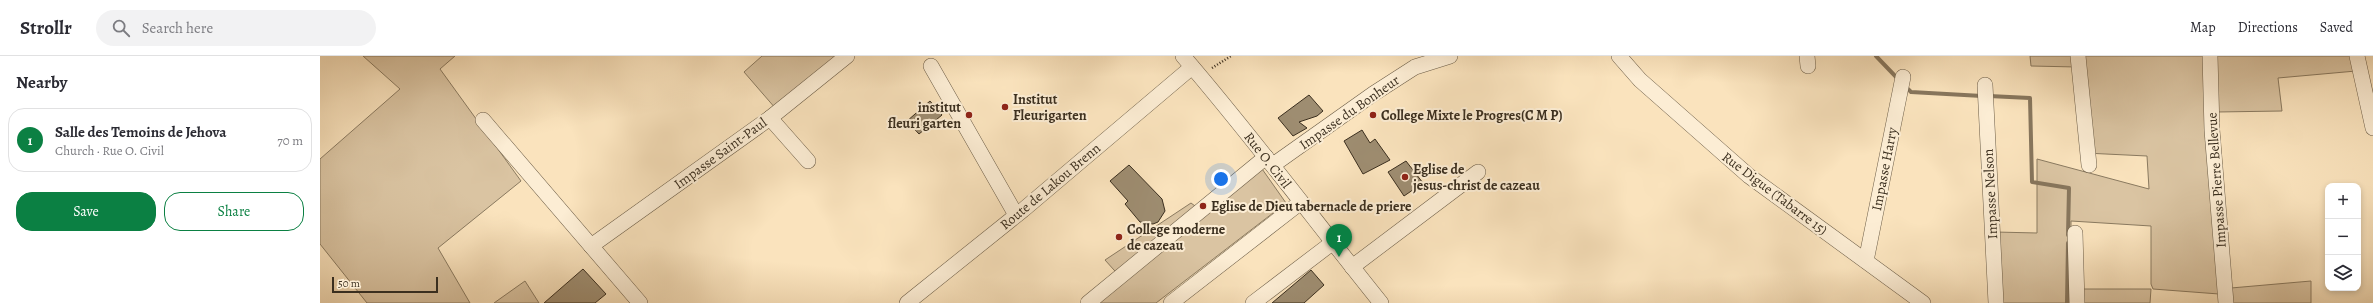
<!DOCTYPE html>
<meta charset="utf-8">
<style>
body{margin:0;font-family:Alegreya,serif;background:#f2f2f3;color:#2b2b33}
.controls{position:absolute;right:12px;bottom:12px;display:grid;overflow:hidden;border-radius:8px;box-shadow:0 2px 6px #0003}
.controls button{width:36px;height:36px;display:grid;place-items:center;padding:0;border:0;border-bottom:1px solid #e1e1e2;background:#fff;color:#2b2b33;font:20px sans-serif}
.scale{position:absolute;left:12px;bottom:10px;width:106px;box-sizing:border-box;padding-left:4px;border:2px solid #3b2f1f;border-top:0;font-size:11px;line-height:14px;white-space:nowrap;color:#3b2f1f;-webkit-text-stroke:3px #fcedd4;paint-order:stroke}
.you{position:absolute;left:901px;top:123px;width:14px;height:14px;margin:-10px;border:3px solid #fff;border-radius:50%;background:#1a73e8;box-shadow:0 0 0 6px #1a73e833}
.badge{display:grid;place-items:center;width:26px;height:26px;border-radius:50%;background:#0b8043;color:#fff;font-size:13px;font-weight:700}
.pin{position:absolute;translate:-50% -33px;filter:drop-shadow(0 1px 2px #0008)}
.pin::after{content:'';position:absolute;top:21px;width:14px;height:12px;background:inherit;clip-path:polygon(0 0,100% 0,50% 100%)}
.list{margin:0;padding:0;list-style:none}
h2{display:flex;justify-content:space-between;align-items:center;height:52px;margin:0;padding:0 16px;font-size:17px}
h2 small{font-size:13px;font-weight:400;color:#7c7c81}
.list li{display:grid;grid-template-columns:26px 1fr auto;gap:12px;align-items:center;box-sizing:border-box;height:64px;margin:0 8px 8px;padding:0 8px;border:1px solid #e1e1e2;border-radius:16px}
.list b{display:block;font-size:15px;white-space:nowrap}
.list p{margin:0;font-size:13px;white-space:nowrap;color:#7c7c81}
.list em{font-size:13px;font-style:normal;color:#7c7c81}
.actions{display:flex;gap:8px;padding:12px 16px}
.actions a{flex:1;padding:9px 0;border:1px solid #0b8043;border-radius:16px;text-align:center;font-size:14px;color:#0b8043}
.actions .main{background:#0b8043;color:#fff}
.icon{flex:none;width:22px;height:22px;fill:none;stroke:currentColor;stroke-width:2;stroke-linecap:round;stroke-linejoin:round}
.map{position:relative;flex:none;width:2053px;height:247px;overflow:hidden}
header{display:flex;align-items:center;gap:24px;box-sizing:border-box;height:56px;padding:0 20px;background:#fff;border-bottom:1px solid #e1e1e2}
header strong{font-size:19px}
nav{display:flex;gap:22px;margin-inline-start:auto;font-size:14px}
.search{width:280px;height:36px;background:#f2f2f3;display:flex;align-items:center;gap:10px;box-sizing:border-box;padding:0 14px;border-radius:22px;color:#7c7c81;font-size:15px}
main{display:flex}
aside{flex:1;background:#fff}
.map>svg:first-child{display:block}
</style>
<header>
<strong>Strollr</strong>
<div class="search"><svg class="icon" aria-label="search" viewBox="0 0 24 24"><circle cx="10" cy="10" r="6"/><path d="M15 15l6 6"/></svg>Search here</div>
<nav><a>Map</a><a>Directions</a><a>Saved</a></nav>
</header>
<main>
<aside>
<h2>Nearby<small></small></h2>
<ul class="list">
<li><span class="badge">1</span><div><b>Salle des Temoins de Jehova</b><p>Church · Rue O. Civil</p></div><em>70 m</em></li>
</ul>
<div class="actions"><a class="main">Save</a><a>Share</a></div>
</aside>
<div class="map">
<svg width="2053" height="247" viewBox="0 0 2053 247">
<rect width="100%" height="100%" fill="#fae3bd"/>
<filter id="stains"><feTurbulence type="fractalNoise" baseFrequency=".005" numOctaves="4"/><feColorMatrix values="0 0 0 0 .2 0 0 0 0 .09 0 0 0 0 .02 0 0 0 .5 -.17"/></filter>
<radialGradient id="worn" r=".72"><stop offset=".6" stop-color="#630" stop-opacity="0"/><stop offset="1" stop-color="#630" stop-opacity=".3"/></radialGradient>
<g fill="#dac4a2" stroke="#8a7a60">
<polygon points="43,0 135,0 120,13 201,125 118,192 150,247 47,247 0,188 0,103 80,33"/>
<polygon points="442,0 517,0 456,53 424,16"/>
<polygon points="1710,0 1886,0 1899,238 1833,233 1831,228 1831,170 1751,165 1751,233 1831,233 1830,247 1683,247 1675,176 1717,177 1717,103 1829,133 1827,100 1765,97 1757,11 1711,10"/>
<polygon points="1894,0 2034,0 2036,15 1958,22 1962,55 1897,56"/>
<polygon points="940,110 966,147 836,247 772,247 803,224 785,204 871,147 879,153"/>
<polygon points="205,225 219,247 174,247"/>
<polygon points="1991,225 1991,247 1913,247 1911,232"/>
</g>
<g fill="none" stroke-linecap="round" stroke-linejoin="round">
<g stroke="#87765d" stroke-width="4">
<polyline points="1556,0 1579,24"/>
<polyline points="1585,30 1591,36 1662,40"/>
<polyline points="1669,40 1710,42 1712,126 1749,132 1748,179"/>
<polyline points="1747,247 1748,187"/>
</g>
</g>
<g fill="#9e8d71" stroke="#3b2f1f">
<polygon points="989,39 1003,55 997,60 979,66 987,72 973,80 958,62"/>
<polygon points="610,45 622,59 599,78 587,65"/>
<polygon points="1042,74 1050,87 1055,83 1070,104 1043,118 1024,85"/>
<polygon points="1086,105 1103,127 1084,140 1068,116"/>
<polygon points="809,109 842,143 845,155 838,166 833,168 820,166 805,148 808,145 790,125"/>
<polygon points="263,213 286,238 275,247 224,247"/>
<polygon points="991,214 1004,229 984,247 952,247"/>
</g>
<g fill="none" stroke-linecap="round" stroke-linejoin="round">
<defs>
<g id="minor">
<path d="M863 0C932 80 995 165 1061 247"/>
<polyline points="1299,0 1320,24 1429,120 1603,247"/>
<polyline points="1487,0 1488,10"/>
<polyline points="1758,0 1769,109"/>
<polyline points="1890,0 1892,74 1906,247"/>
<polyline points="2037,0 2053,72"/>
<polyline points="611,10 696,159"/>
<polyline points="1665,29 1676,247"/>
<polyline points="450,62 488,105"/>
<polyline points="163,64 320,247"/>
<polyline points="953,109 1053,38 1095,11 1130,0"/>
<polyline points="1755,177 1757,247"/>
<polyline points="271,190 450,62 527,0"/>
<polyline points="1546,205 1583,21"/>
<polyline points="1032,211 1158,116"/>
<polyline points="587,247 703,154 872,11"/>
<polyline points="768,247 946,101"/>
<polyline points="851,247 981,146"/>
<polyline points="933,247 1012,187"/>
</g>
</defs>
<use href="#minor" stroke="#6b5c46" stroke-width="16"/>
<polyline stroke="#3b2f1f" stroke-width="2.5" stroke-dasharray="1 2" stroke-linecap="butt" points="892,12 911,0"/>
<use href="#minor" stroke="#fcedd4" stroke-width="15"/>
</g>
<g fill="#8f2418" stroke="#fcedd4" stroke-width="1.5">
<circle cx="685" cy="51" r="4"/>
<circle cx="649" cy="59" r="4"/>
<circle cx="1053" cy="59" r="4"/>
<circle cx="1085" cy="121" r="4"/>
<circle cx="883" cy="150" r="4"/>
<circle cx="799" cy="181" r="4"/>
</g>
<g text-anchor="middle" stroke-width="4" stroke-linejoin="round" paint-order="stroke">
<g font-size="14" font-weight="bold" fill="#3b2f1f" stroke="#fcedd4" text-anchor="start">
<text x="693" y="48">Institut<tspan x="693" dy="16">Fleurigarten</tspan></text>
<text x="641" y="56" text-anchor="end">institut<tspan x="641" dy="16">fleuri garten</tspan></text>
<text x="1061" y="64">College Mixte le Progres(C M P)</text>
<text x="1093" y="118">Eglise de<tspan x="1093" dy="16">jesus-christ de cazeau</tspan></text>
<text x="891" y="155">Eglise de Dieu tabernacle de priere</text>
<text x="807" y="178">College moderne<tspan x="807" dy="16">de cazeau</tspan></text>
</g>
<g font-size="14" fill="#3b2f1f" stroke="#fcedd4">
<text transform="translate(1029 56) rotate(-35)" y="5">Impasse du Bonheur</text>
<text transform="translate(400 97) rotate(-36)" y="5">Impasse Saint-Paul</text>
<text transform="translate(948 104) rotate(52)" y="5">Rue O. Civil</text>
<text transform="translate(1564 113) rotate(-79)" y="5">Impasse Harry</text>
<text transform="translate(1896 124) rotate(-94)" y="5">Impasse Pierre Bellevue</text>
<text transform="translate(730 130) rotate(-40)" y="5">Route de Lakou Brenn</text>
<text transform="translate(1455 137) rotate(37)" y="5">Rue Digue (Tabarre 15)</text>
<text transform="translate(1670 138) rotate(-93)" y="5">Impasse Nelson</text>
</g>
</g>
<rect width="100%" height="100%" filter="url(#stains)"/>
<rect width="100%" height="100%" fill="url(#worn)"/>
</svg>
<div class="controls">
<button>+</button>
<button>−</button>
<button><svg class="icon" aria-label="layers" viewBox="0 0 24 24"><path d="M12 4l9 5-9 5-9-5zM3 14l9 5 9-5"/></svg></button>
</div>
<div class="scale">50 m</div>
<div class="you"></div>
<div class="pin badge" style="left:1019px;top:201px">1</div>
</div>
</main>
